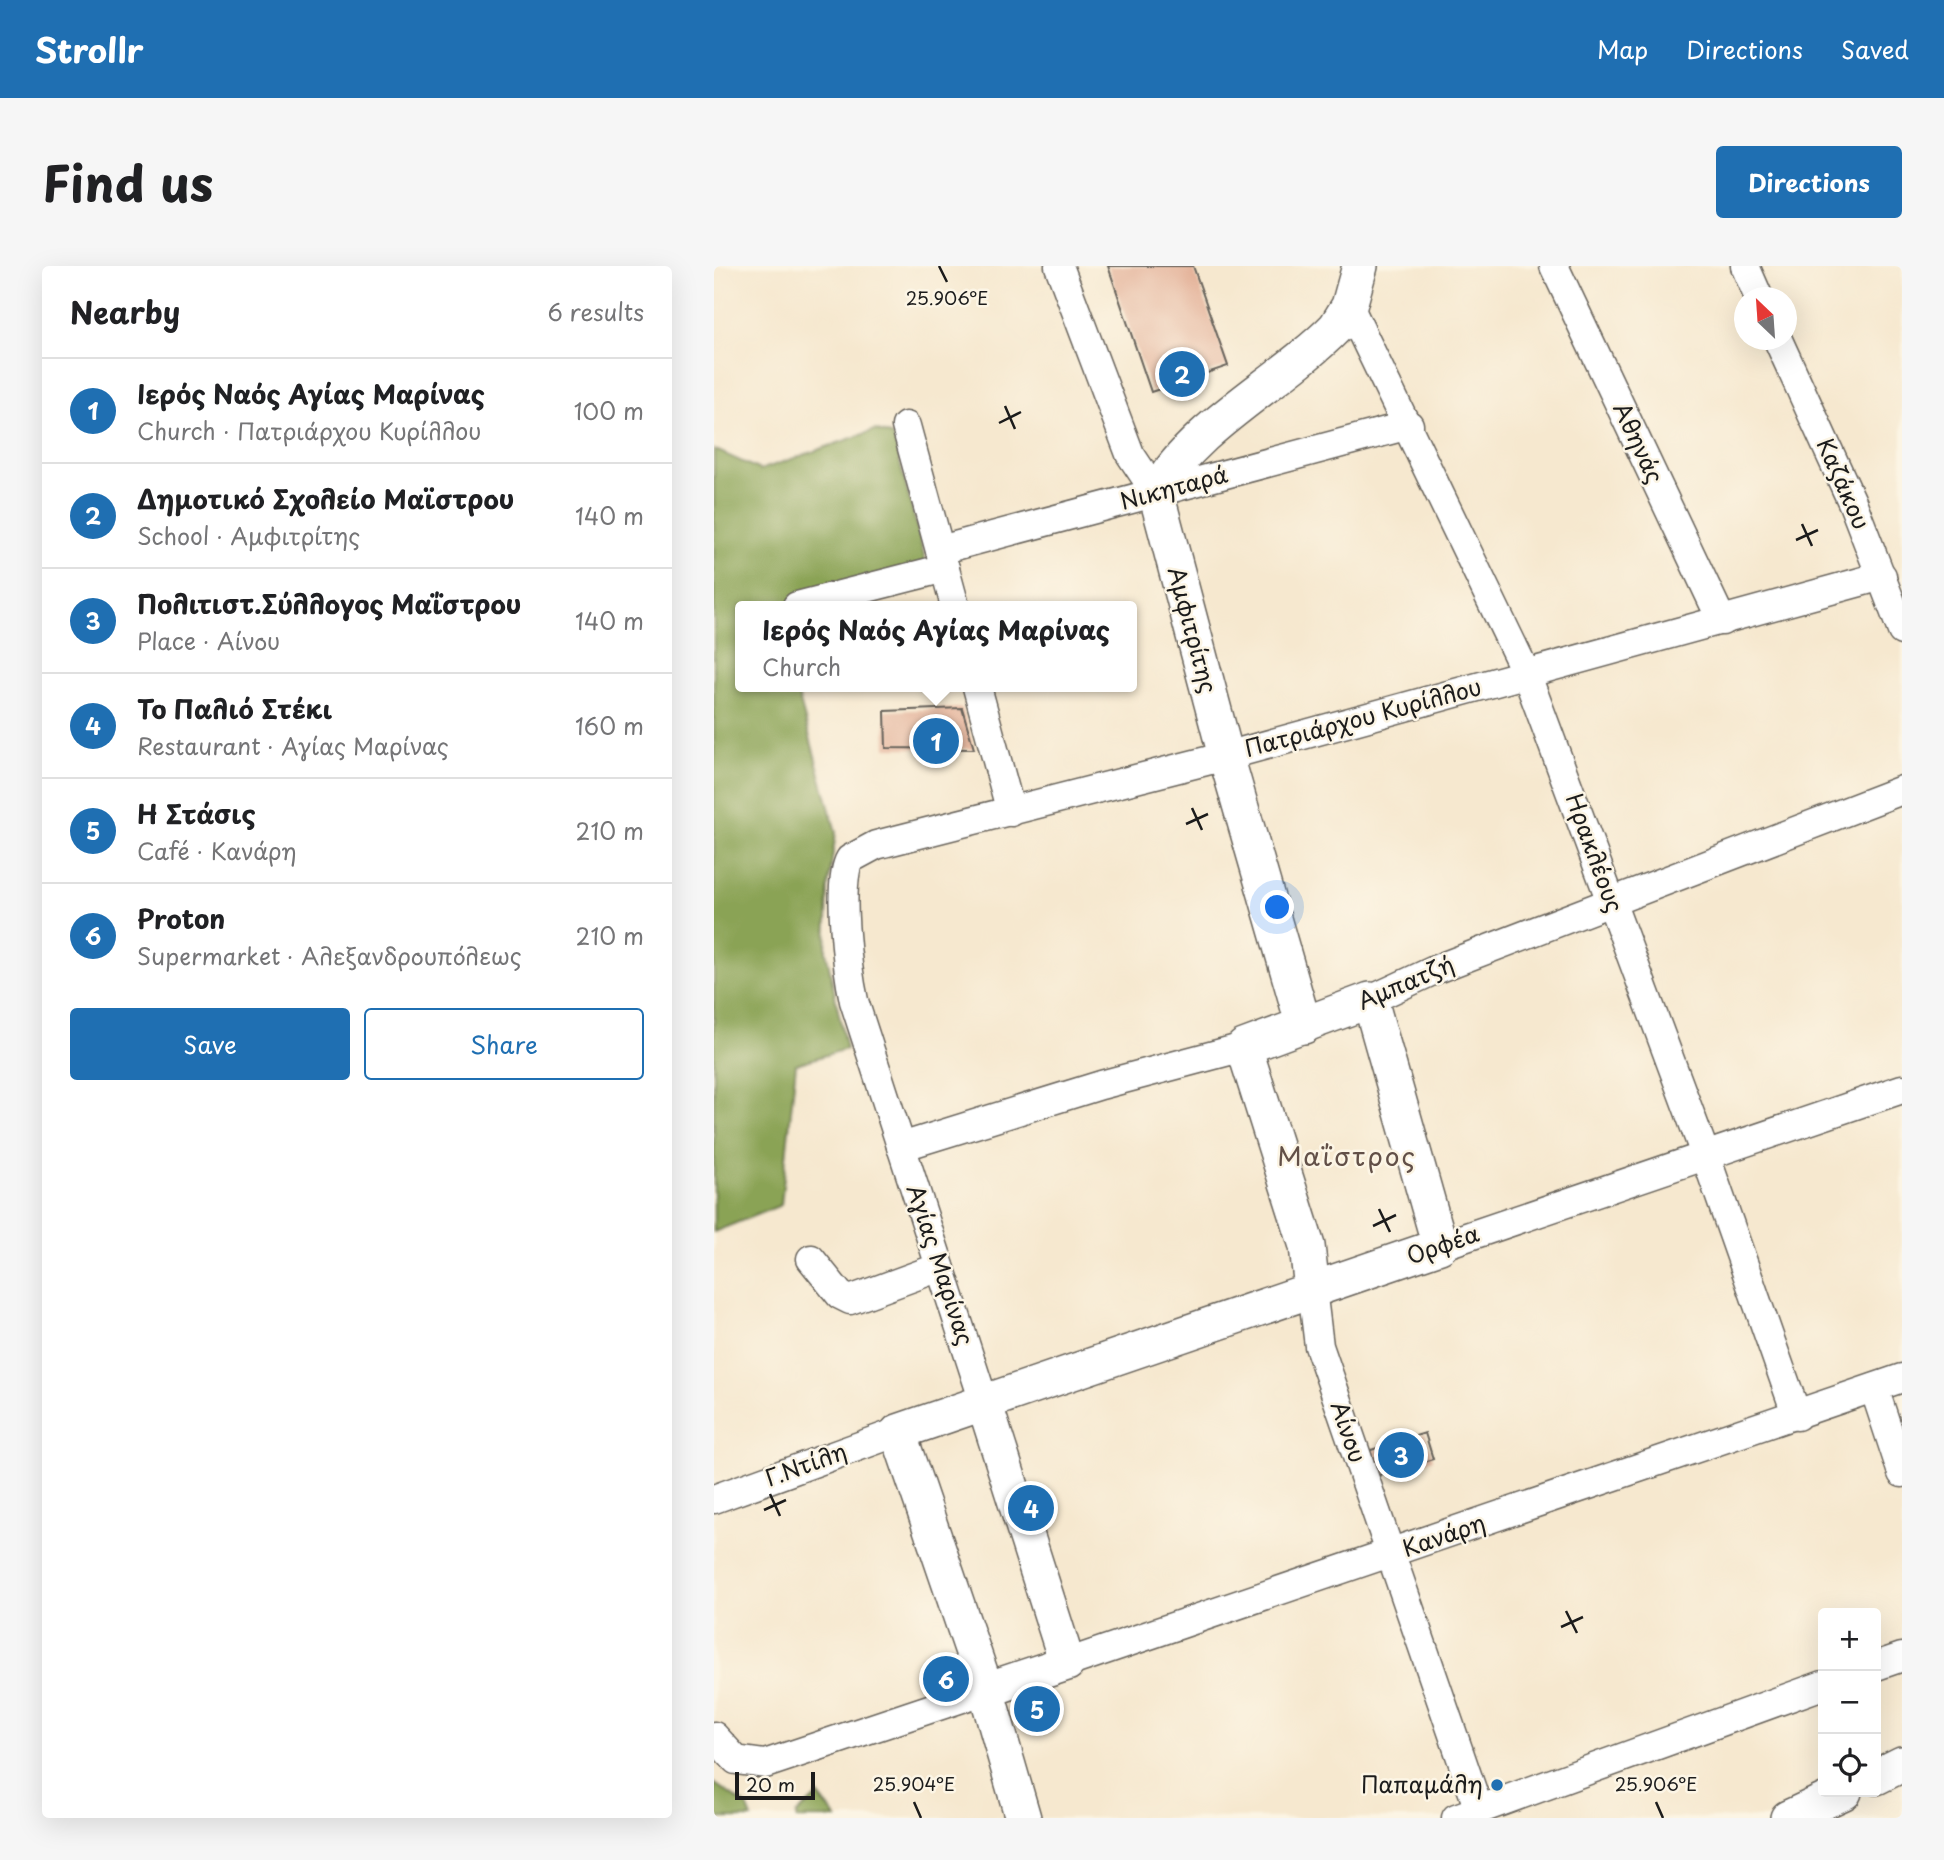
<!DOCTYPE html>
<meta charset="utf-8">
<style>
body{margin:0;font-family:"Playpen Sans",sans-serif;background:#f6f6f6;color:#202124}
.controls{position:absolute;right:21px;bottom:21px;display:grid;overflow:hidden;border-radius:7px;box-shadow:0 7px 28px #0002}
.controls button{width:63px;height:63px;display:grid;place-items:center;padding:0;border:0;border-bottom:2px solid #e0e0e0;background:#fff;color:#202124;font:35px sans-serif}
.compass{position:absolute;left:1020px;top:21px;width:63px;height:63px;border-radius:50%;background:#fff;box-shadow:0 7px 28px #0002;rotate:335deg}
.scale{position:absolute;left:21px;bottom:18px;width:80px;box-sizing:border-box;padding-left:7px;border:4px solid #1c1c1c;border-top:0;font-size:19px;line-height:24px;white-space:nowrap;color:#1c1c1c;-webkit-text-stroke:5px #fcf5e5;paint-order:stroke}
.you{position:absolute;left:564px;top:642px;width:24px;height:24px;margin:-18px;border:5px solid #fff;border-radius:50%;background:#1a73e8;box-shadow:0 0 0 10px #1a73e833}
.badge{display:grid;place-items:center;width:46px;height:46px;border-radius:50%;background:#1f6fb2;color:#fff;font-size:23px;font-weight:700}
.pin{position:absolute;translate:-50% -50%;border:4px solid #fff;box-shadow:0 2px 7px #0006}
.popup{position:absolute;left:21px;top:335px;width:402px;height:91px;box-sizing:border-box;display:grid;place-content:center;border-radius:7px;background:#fff;filter:drop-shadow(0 2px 5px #0005);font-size:23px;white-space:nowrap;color:#757577}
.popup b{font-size:26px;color:#202124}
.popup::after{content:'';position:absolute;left:50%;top:100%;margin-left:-14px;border:14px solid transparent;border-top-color:#fff}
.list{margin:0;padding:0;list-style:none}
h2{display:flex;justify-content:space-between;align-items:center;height:91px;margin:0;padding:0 28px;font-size:30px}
h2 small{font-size:23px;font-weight:400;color:#757577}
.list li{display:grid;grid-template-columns:46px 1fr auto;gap:21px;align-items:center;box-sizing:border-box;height:105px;padding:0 28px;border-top:2px solid #e0e0e0}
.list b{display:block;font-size:26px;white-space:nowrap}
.list p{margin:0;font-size:23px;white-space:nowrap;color:#757577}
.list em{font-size:23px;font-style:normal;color:#757577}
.actions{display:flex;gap:14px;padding:21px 28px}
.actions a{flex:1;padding:16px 0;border:2px solid #1f6fb2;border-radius:7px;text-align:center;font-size:24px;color:#1f6fb2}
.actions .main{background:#1f6fb2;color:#fff}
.icon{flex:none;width:38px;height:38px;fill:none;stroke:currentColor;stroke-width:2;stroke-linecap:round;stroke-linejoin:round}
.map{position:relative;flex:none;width:1188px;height:1552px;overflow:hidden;border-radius:7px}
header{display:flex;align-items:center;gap:42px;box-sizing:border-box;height:98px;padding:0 35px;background:#1f6fb2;color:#fff}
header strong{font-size:33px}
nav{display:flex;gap:38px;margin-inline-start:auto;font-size:24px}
.intro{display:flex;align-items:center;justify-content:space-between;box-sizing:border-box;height:168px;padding:0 42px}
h1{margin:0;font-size:49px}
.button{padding:18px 32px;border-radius:7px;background:#1f6fb2;color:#fff;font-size:24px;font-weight:700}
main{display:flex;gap:42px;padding:0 42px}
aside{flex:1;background:#fff;border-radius:7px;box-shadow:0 7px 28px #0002}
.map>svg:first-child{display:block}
</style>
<header>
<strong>Strollr</strong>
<nav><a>Map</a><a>Directions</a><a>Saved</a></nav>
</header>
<div class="intro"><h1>Find us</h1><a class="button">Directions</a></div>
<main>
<aside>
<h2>Nearby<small>6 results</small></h2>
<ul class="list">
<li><span class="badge">1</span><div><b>Ιερός Ναός Αγίας Μαρίνας</b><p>Church · Πατριάρχου Κυρίλλου</p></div><em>100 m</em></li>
<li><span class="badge">2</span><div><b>Δημοτικό Σχολείο Μαϊστρου</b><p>School · Αμφιτρίτης</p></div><em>140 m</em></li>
<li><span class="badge">3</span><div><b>Πολιτιστ.Σύλλογος Μαΐστρου</b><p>Place · Αίνου</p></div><em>140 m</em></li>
<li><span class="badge">4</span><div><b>Το Παλιό Στέκι</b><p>Restaurant · Αγίας Μαρίνας</p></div><em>160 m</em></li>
<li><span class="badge">5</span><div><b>Η Στάσις</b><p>Café · Κανάρη</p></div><em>210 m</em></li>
<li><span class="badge">6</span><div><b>Proton</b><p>Supermarket · Αλεξανδρουπόλεως</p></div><em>210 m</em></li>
</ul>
<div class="actions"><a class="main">Save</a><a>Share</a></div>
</aside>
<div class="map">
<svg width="1188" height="1552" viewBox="0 0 1188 1552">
<rect width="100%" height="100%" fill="#fcf5e5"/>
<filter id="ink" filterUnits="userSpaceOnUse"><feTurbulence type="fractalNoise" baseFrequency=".0143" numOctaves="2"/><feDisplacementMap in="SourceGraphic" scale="14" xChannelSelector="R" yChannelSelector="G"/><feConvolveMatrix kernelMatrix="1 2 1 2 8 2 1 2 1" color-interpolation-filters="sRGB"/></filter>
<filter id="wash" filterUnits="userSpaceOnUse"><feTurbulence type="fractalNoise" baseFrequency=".00686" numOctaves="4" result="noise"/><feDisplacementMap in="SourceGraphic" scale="28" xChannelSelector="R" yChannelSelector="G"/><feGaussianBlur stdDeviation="1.57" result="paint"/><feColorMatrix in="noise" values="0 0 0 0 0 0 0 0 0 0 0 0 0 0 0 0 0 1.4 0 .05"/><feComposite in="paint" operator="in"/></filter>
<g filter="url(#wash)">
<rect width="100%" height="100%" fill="#f6e8cf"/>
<g fill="#8aa354" stroke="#536038" stroke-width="2">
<polygon points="161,164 179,170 218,320 136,340 26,340 26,421 82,421 122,566 114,622 112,685 132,783 82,798 67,939 0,966 0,183 46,204"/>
<polygon points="0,1517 33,1540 38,1552 0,1552"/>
<polygon points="104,1529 123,1552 82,1552 82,1549"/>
</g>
<g id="blocks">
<g fill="#e4b29a">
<polygon points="394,0 479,0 514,100 437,126"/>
<polygon points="248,442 260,483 172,482 171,445"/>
<polygon points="711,1167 719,1193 662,1210 654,1185"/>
</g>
</g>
</g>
<g filter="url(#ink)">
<use href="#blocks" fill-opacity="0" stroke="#68635b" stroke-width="2"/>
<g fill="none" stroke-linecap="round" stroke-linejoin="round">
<defs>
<g id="minor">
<polyline points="345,0 416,188 442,227"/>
<polyline points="840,0 1008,355"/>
<polyline points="1031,0 1045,32"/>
<polyline points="635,40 812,407 992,891 1083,1150"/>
<polyline points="1064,74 1139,238 1188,365"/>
<polyline points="192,160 241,340"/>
<polyline points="226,284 695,159"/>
<polyline points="83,340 231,302"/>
<polyline points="263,421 297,546"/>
<polyline points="656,734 725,702 1188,524"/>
<polyline points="187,881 387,819 530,781"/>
<polyline points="726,980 1188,823"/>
<polyline points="97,993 126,1029 136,1034 226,1001"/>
<polyline points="598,1023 605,1080 765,1544"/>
<polyline points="1160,1122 1188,1207"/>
<path d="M270 1136 140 735C134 707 122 616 136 593L162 579 512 490 1168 310"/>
<polyline points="0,1233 184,1166"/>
<polyline points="353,1397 1188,1112"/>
<polyline points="1162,1400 1188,1391"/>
<polyline points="0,1470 22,1494 51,1498 272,1424"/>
<polyline points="742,1552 1109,1419"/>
</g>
<g id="tertiary">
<path d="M590 760 512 490 442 227C481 158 567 117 622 61L635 40 646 0"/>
<polyline points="270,1136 353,1397 272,1424"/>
<polyline points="1162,1511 1188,1498"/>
<polyline points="309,1552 272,1424 184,1166 726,980 656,734 530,781 593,980 598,1023"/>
<polyline points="1074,1552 1130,1526"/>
</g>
</defs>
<use href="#minor" stroke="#68635b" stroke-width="31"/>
<use href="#tertiary" stroke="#68635b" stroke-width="38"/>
<use href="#minor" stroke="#fff" stroke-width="28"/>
<use href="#tertiary" stroke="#fff" stroke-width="35"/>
</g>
</g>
<path fill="none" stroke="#1c1c1c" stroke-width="2.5" d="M225 0 233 16M291 140 301 163M285 157 307 146M1088 258 1098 280M1082 274 1104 264M478 542 488 564M472 558 494 548M665 943 676 966M659 960 682 949M56 1228 66 1250M50 1244 72 1234M852 1345 863 1367M847 1361 869 1351M200 1536 207 1552M942 1536 949 1552"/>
<circle fill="#1f6fb2" stroke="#fcf5e5" stroke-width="2.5" cx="783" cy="1519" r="7"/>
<g text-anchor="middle" stroke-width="5" stroke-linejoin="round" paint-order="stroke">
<g font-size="23" fill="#1c1c1c" stroke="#fcf5e5">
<text transform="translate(924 177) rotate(65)" y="8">Αθηνάς</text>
<text transform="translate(1129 218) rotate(66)" y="8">Καζάκου</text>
<text transform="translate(460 222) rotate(-15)" y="8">Νικηταρά</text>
<text transform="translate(478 364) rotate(75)" y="8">Αμφιτρίτης</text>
<text transform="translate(649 452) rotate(-15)" y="8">Πατριάρχου Κυρίλλου</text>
<text transform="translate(880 587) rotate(70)" y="8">Ηρακλέους</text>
<text transform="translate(692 717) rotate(-23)" y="8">Αμπατζή</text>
<text transform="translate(729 979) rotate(-19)" y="8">Ορφέα</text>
<text transform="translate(226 999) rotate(72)" y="8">Αγίας Μαρίνας</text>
<text transform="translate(634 1166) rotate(71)" y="8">Αίνου</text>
<text transform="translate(92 1199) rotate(-20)" y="8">Γ.Ντίλη</text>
<text transform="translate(730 1270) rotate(-19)" y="8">Κανάρη</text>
</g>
<g font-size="23" fill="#1c1c1c" stroke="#fcf5e5" text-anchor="end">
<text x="769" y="1527">Παπαμάλη</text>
</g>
<g font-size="26" letter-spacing="2" fill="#625048" stroke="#fcf5e5">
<text x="633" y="900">Μαΐστρος</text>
</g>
</g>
<g font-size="18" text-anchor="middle" fill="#1c1c1c" stroke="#fcf5e5" stroke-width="5" stroke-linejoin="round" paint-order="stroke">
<text x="233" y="39">25.906°E</text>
<text x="200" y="1525">25.904°E</text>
<text x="942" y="1525">25.906°E</text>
</g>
</svg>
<div class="controls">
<button>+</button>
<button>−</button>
<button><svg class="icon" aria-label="locate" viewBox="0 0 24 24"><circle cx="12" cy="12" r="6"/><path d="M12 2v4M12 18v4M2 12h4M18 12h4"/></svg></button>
</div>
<svg class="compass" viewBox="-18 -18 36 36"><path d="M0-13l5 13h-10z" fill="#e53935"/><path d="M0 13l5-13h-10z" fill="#757577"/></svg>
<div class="scale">20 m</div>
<div class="you"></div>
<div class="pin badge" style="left:222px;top:475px">1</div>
<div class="popup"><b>Ιερός Ναός Αγίας Μαρίνας</b>Church</div>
<div class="pin badge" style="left:468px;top:108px">2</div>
<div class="pin badge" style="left:687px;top:1189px">3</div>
<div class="pin badge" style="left:317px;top:1242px">4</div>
<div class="pin badge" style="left:323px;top:1443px">5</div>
<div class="pin badge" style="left:232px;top:1413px">6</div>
</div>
</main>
